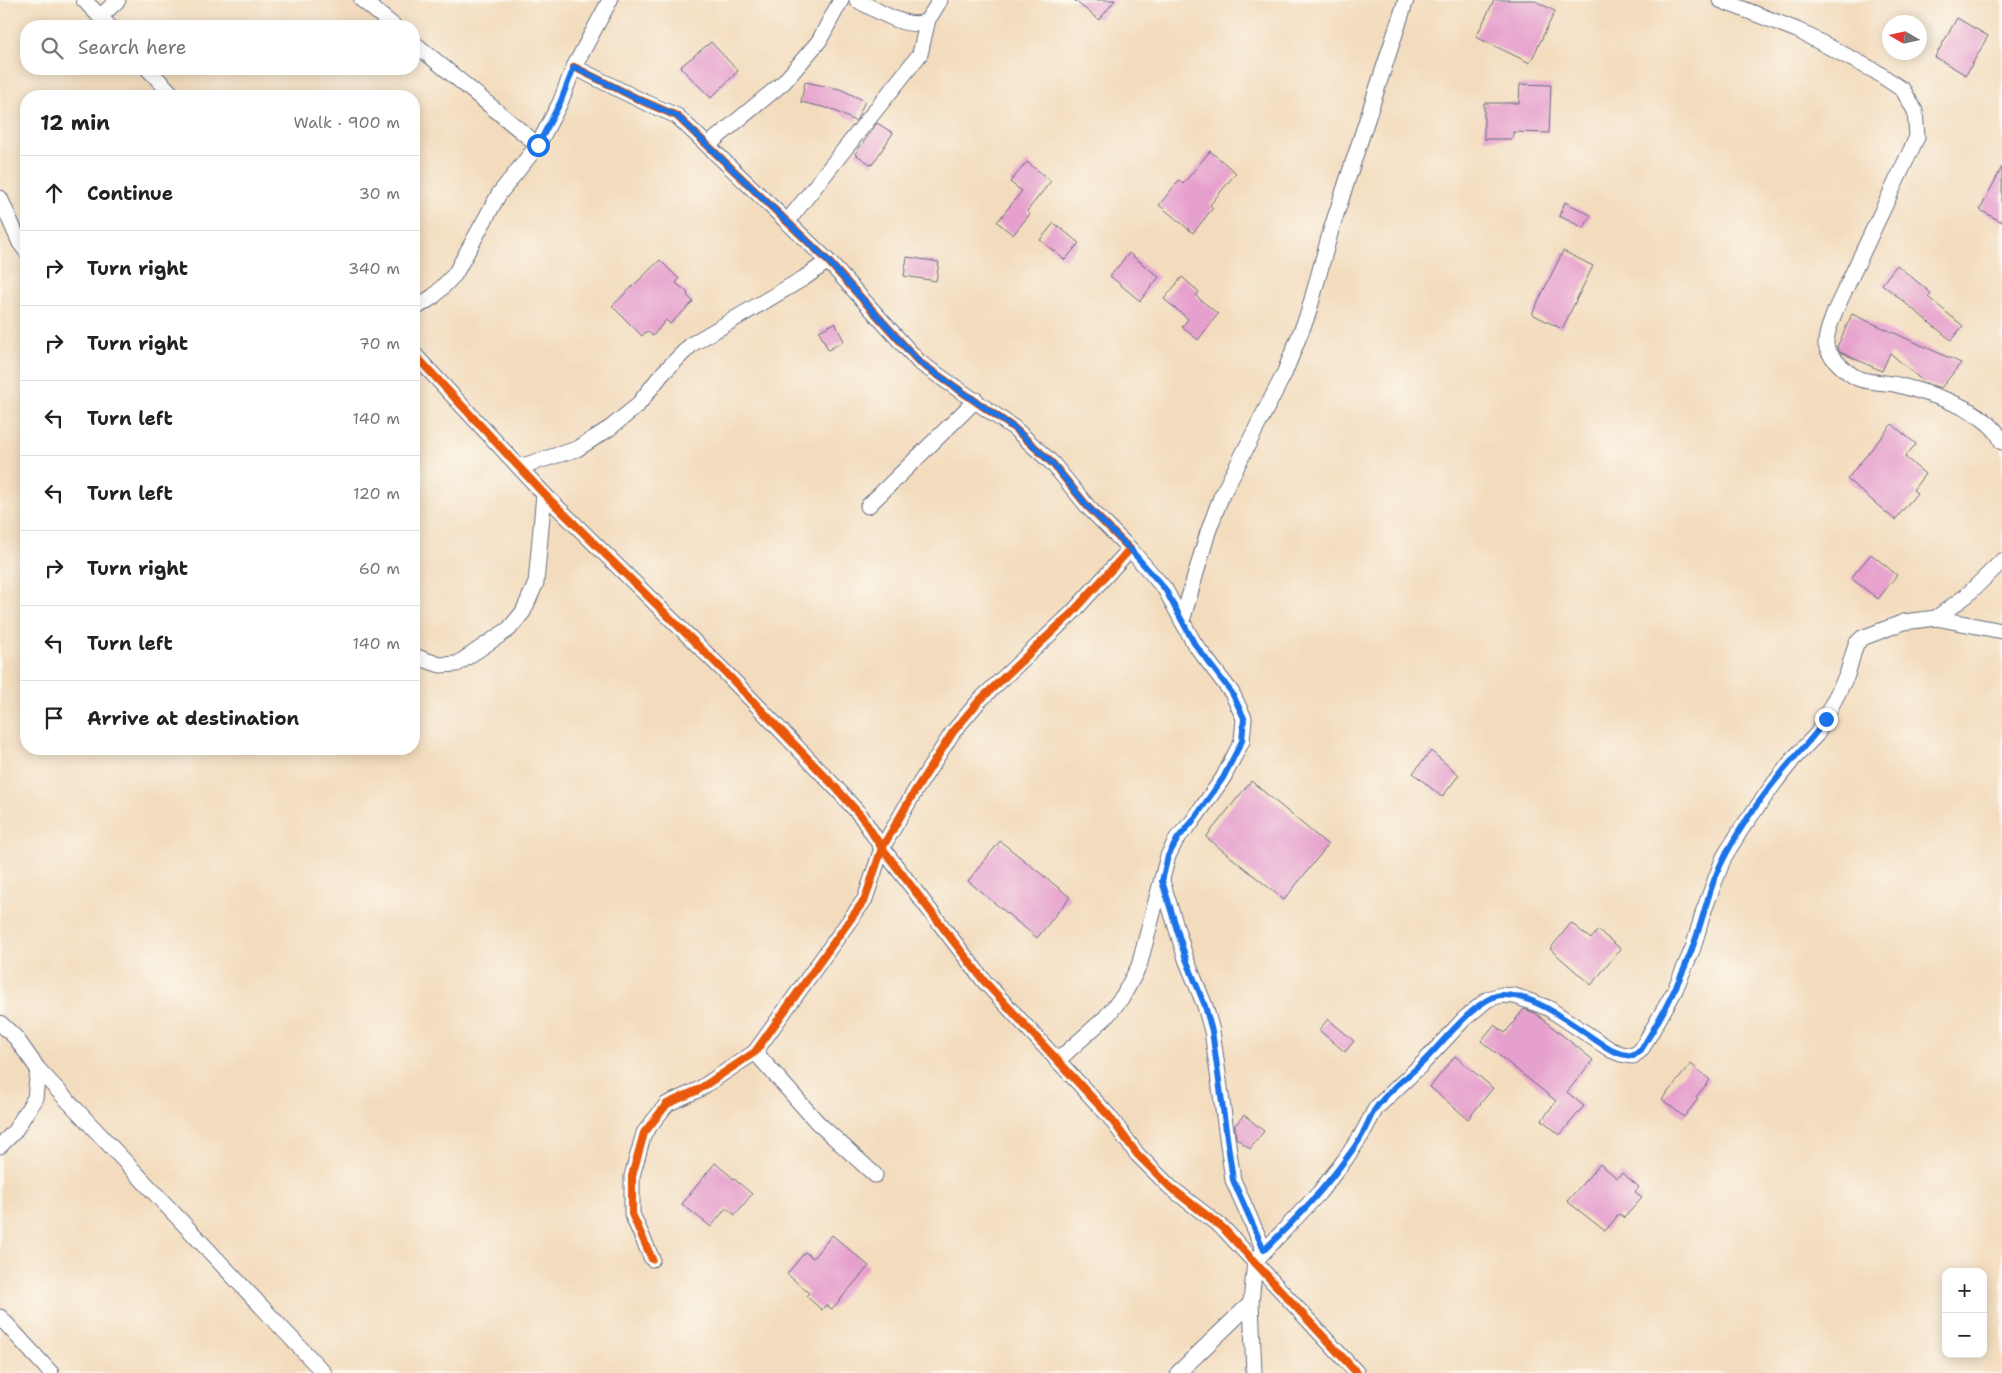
<!DOCTYPE html>
<meta charset="utf-8">
<style>
body{margin:0;font-family:"Shantell Sans",sans-serif;background:#f2f2f2;color:#222}
.controls{position:absolute;right:15px;bottom:15px;display:grid;overflow:hidden;border-radius:10px;box-shadow:0 2px 12px #0003}
.controls button{width:45px;height:45px;display:grid;place-items:center;padding:0;border:0;border-bottom:1px solid #e0e0e0;background:#fff;color:#222;font:25px sans-serif}
.compass{position:absolute;left:1882px;top:15px;width:45px;height:45px;border-radius:50%;background:#fff;box-shadow:0 2px 12px #0003;rotate:279deg}
.stop{position:absolute;width:15px;height:15px;margin:-11px;border:4px solid #1a73e8;border-radius:50%;background:#fff}
.stop.end{background:#1a73e8;border-color:#fff;box-shadow:0 1px 5px #0008}
.list{margin:0;padding:0;list-style:none}
h2{display:flex;justify-content:space-between;align-items:center;height:65px;margin:0;padding:0 20px;font-size:21px}
h2 small{font-size:16px;font-weight:400;color:#767676}
.list li{display:grid;grid-template-columns:32px 1fr auto;gap:15px;align-items:center;box-sizing:border-box;height:75px;padding:0 20px;border-top:1px solid #e0e0e0}
.list b{display:block;font-size:19px;white-space:nowrap}
.list em{font-size:16px;font-style:normal;color:#767676}
.icon{flex:none;width:28px;height:28px;fill:none;stroke:currentColor;stroke-width:2;stroke-linecap:round;stroke-linejoin:round}
.map{position:relative;flex:none;width:2002px;height:1373px;overflow:hidden}
.search{position:absolute;background:#fff;box-shadow:0 2px 12px #0003;left:20px;top:20px;width:400px;height:55px;display:flex;align-items:center;gap:12px;box-sizing:border-box;padding:0 18px;border-radius:20px;color:#767676;font-size:19px}
.panel{position:absolute;background:#fff;box-shadow:0 2px 12px #0003;left:20px;top:90px;width:400px;height:665px;border-radius:20px}
.map>svg:first-child{display:block}
</style>
<div class="map">
<svg width="2002" height="1373" viewBox="0 0 2002 1373">
<rect width="100%" height="100%" fill="#fbf7ec"/>
<filter id="ink" filterUnits="userSpaceOnUse"><feTurbulence type="fractalNoise" baseFrequency=".02" numOctaves="2"/><feDisplacementMap in="SourceGraphic" scale="10" xChannelSelector="R" yChannelSelector="G"/><feConvolveMatrix kernelMatrix="1 2 1 2 8 2 1 2 1" color-interpolation-filters="sRGB"/></filter>
<filter id="wash" filterUnits="userSpaceOnUse"><feTurbulence type="fractalNoise" baseFrequency=".0096" numOctaves="4" result="noise"/><feDisplacementMap in="SourceGraphic" scale="20" xChannelSelector="R" yChannelSelector="G"/><feGaussianBlur stdDeviation="1.12" result="paint"/><feColorMatrix in="noise" values="0 0 0 0 0 0 0 0 0 0 0 0 0 0 0 0 0 1.4 0 .05"/><feComposite in="paint" operator="in"/></filter>
<g filter="url(#wash)">
<rect width="100%" height="100%" fill="#f3dcbd"/>
<g id="blocks">
<g fill="#e6a0cd">
<polygon points="1074,0 1115,0 1099,20"/>
<polygon points="1494,0 1533,0 1555,11 1530,63 1476,37"/>
<polygon points="1957,18 1988,36 1966,75 1935,57"/>
<polygon points="711,42 738,71 711,98 680,67"/>
<polygon points="805,82 840,89 865,101 857,119 855,121 831,109 801,102"/>
<polygon points="1520,84 1551,85 1549,133 1513,132 1513,139 1484,139 1484,103 1519,103"/>
<polygon points="877,123 893,133 872,165 855,154"/>
<polygon points="1210,151 1236,173 1210,205 1213,208 1193,233 1159,205 1179,180 1183,184"/>
<polygon points="1027,162 1051,181 1027,211 1030,214 1013,235 997,222 1022,191 1010,182"/>
<polygon points="2002,167 2002,222 1980,210"/>
<polygon points="1565,202 1591,215 1584,228 1559,216"/>
<polygon points="1054,223 1079,243 1065,260 1040,240"/>
<polygon points="1563,251 1593,266 1562,329 1532,314"/>
<polygon points="1129,253 1159,277 1140,301 1110,276"/>
<polygon points="907,257 939,262 936,281 904,276"/>
<polygon points="660,260 679,279 676,283 688,293 687,295 693,302 670,324 666,320 653,336 647,331 642,336 612,306"/>
<polygon points="1897,265 1931,293 1928,297 1963,326 1951,340 1882,284"/>
<polygon points="1182,277 1199,292 1196,296 1218,314 1198,340 1182,327 1188,319 1164,299"/>
<polygon points="1852,314 1961,363 1941,388 1925,383 1890,353 1882,371 1840,352 1837,347"/>
<polygon points="835,323 844,341 828,350 819,331"/>
<polygon points="1892,424 1916,444 1905,457 1925,474 1913,490 1917,493 1895,520 1847,479"/>
<polygon points="1871,554 1897,575 1878,599 1851,578"/>
<polygon points="1431,751 1459,775 1442,797 1413,773"/>
<polygon points="1251,781 1328,845 1284,900 1206,837"/>
<polygon points="1000,841 1070,897 1037,938 968,881"/>
<polygon points="1571,923 1591,939 1598,930 1621,949 1591,985 1550,949"/>
<polygon points="1524,1009 1535,1013 1593,1060 1567,1092 1584,1106 1560,1135 1542,1120 1556,1101 1481,1041 1494,1025 1505,1033"/>
<polygon points="1328,1019 1354,1041 1345,1052 1319,1030"/>
<polygon points="1455,1056 1493,1088 1468,1119 1430,1087"/>
<polygon points="1691,1064 1710,1080 1696,1097 1698,1099 1684,1117 1662,1099"/>
<polygon points="1244,1115 1264,1131 1250,1149 1236,1138 1235,1125"/>
<polygon points="715,1163 752,1194 735,1215 726,1208 711,1227 682,1204"/>
<polygon points="1600,1164 1617,1178 1622,1173 1639,1187 1635,1192 1642,1198 1624,1218 1619,1214 1605,1231 1567,1201"/>
<polygon points="832,1235 869,1266 832,1309 826,1305 822,1310 806,1296 809,1293 787,1274 805,1252 813,1258"/>
</g>
</g>
</g>
<g filter="url(#ink)">
<use href="#blocks" fill-opacity="0" stroke="#676c7f" stroke-width="1"/>
<g fill="none" stroke-linecap="round" stroke-linejoin="round">
<defs>
<g id="minor">
<polyline points="84,0 109,26"/>
<polyline points="362,0 394,26"/>
<path d="M857 0C873 8 911 33 927 20 932 15 936 6 940 0"/>
<path d="M1720 0 1797 30 1875 71 1903 90 1915 111 1917 137 1835 311C1832 321 1825 334 1826 345 1828 356 1847 373 1857 378 1868 383 1886 382 1898 385 1929 393 1990 410 2002 442"/>
<polyline points="100,17 118,0"/>
<polyline points="414,43 538,145"/>
<polyline points="574,67 640,100 677,116 828,261 919,362 1014,428 1053,464 1088,507 1130,549 1072,613 979,701 953,732 915,791 882,848 865,899 755,1052 698,1090 667,1104 644,1133 632,1176 632,1214 652,1259"/>
<polyline points="148,69 174,96"/>
<polyline points="708,145 784,82 819,41 841,0"/>
<polyline points="0,198 20,243 26,251"/>
<polyline points="787,222 920,54 928,19"/>
<polyline points="414,309 434,296 455,274 499,194 538,145 560,103 574,67 610,0"/>
<polyline points="414,354 544,494 725,672 837,789 861,816 882,848 984,981 1109,1116 1137,1154 1170,1187 1224,1229 1357,1373"/>
<polyline points="519,467 577,449 610,428 637,406 662,374 692,344 804,278 828,261"/>
<polyline points="868,506 976,400"/>
<polyline points="1936,618 1966,596 2002,561"/>
<polyline points="1182,621 1208,532 1221,497 1284,374 1308,314 1331,230 1406,0"/>
<polyline points="414,656 440,665 457,664 509,629 523,612 536,583 544,494"/>
<polyline points="1162,881 1186,959 1205,1006 1212,1031 1233,1180 1264,1250"/>
<polyline points="0,1023 16,1038 38,1069 324,1373"/>
<polyline points="755,1052 817,1122 875,1175"/>
<polyline points="1057,1061 1106,1017 1123,996 1139,966 1168,856 1177,838 1192,822 1223,778 1242,741 1244,718 1232,693 1194,643 1165,589 1130,549"/>
<polyline points="0,1146 14,1132 35,1098 38,1069"/>
<polyline points="0,1317 51,1373"/>
<polyline points="1178,1373 1251,1303"/>
<polyline points="1254,1373 1251,1303 1255,1261 1319,1193 1344,1161 1361,1136 1376,1108 1423,1063 1464,1019 1488,999 1501,995 1515,996 1548,1008 1611,1050 1621,1054 1633,1056 1641,1050 1674,992 1693,948 1704,910 1724,857 1742,828 1776,781 1794,758 1817,734 1847,675 1856,644 1862,638 1904,622 1936,618 2002,631"/>
</g>
</defs>
<use href="#minor" stroke="#676c7f" stroke-width="17"/>
<use href="#minor" stroke="#fff" stroke-width="15"/>
<defs>
<g id="cycleway">
<polyline points="574,67 640,100 677,116 828,261 919,362 1014,428 1053,464 1088,507 1130,549 1072,613 979,701 953,732 915,791 882,848 865,899 755,1052 698,1090 667,1104 644,1133 632,1176 632,1214 652,1259"/>
<polyline points="414,354 544,494 725,672 837,789 861,816 882,848 984,981 1109,1116 1137,1154 1170,1187 1224,1229 1357,1373"/>
</g>
</defs>
<use href="#cycleway" stroke="#fbf7ec" stroke-width="11"/>
<use href="#cycleway" stroke="#e8590c" stroke-width="8"/>
</g>
</g>
<g fill="none" stroke-linecap="round" stroke-linejoin="round" filter="url(#ink)">
<path stroke="#1a73e8" stroke-width="6" d="M538 145 560 103 574 67 640 100 677 116 828 261 919 362 1014 428 1053 464 1088 507 1130 549 1165 589 1194 643 1232 693 1244 718 1242 741 1223 778 1192 822 1178 838 1168 856 1162 881 1186 959 1205 1006 1212 1031 1233 1180 1264 1250C1293 1222 1322 1192 1345 1160 1351 1152 1358 1143 1362 1135 1367 1126 1370 1116 1376 1108 1388 1090 1407 1078 1422 1063 1440 1046 1477 997 1501 995 1538 993 1581 1032 1611 1050L1621 1054 1633 1056 1641 1050C1661 1018 1679 984 1692 949 1704 918 1709 885 1725 856 1742 823 1770 785 1795 757 1806 744 1817 733 1826 719"/>
</g>
</svg>
<div class="controls">
<button>+</button>
<button>−</button>
</div>
<svg class="compass" viewBox="-18 -18 36 36"><path d="M0-13l5 13h-10z" fill="#e53935"/><path d="M0 13l5-13h-10z" fill="#767676"/></svg>
<div class="stop" style="left:538px;top:145px"></div>
<div class="stop end" style="left:1826px;top:719px"></div>
<div class="search"><svg class="icon" aria-label="search" viewBox="0 0 24 24"><circle cx="10" cy="10" r="6"/><path d="M15 15l6 6"/></svg>Search here</div>
<section class="panel">
<h2>12 min<small>Walk · 900 m</small></h2>
<ul class="list">
<li><svg class="icon" aria-label="ahead" viewBox="0 0 24 24"><path d="M12 20V5M6 11l6-6 6 6"/></svg><div><b>Continue</b></div><em>30 m</em></li>
<li><svg class="icon" aria-label="right" viewBox="0 0 24 24"><path d="M7 20v-9h11M14 6l5 5-5 5"/></svg><div><b>Turn right</b></div><em>340 m</em></li>
<li><svg class="icon" aria-label="right" viewBox="0 0 24 24"><path d="M7 20v-9h11M14 6l5 5-5 5"/></svg><div><b>Turn right</b></div><em>70 m</em></li>
<li><svg class="icon" aria-label="left" viewBox="0 0 24 24"><path d="M17 20v-9H6M10 6l-5 5 5 5"/></svg><div><b>Turn left</b></div><em>140 m</em></li>
<li><svg class="icon" aria-label="left" viewBox="0 0 24 24"><path d="M17 20v-9H6M10 6l-5 5 5 5"/></svg><div><b>Turn left</b></div><em>120 m</em></li>
<li><svg class="icon" aria-label="right" viewBox="0 0 24 24"><path d="M7 20v-9h11M14 6l5 5-5 5"/></svg><div><b>Turn right</b></div><em>60 m</em></li>
<li><svg class="icon" aria-label="left" viewBox="0 0 24 24"><path d="M17 20v-9H6M10 6l-5 5 5 5"/></svg><div><b>Turn left</b></div><em>140 m</em></li>
<li><svg class="icon" aria-label="arrive" viewBox="0 0 24 24"><path d="M6 21V4h12l-3 4 3 4H6"/></svg><div><b>Arrive at destination</b></div></li>
</ul>
</section>
</div>
